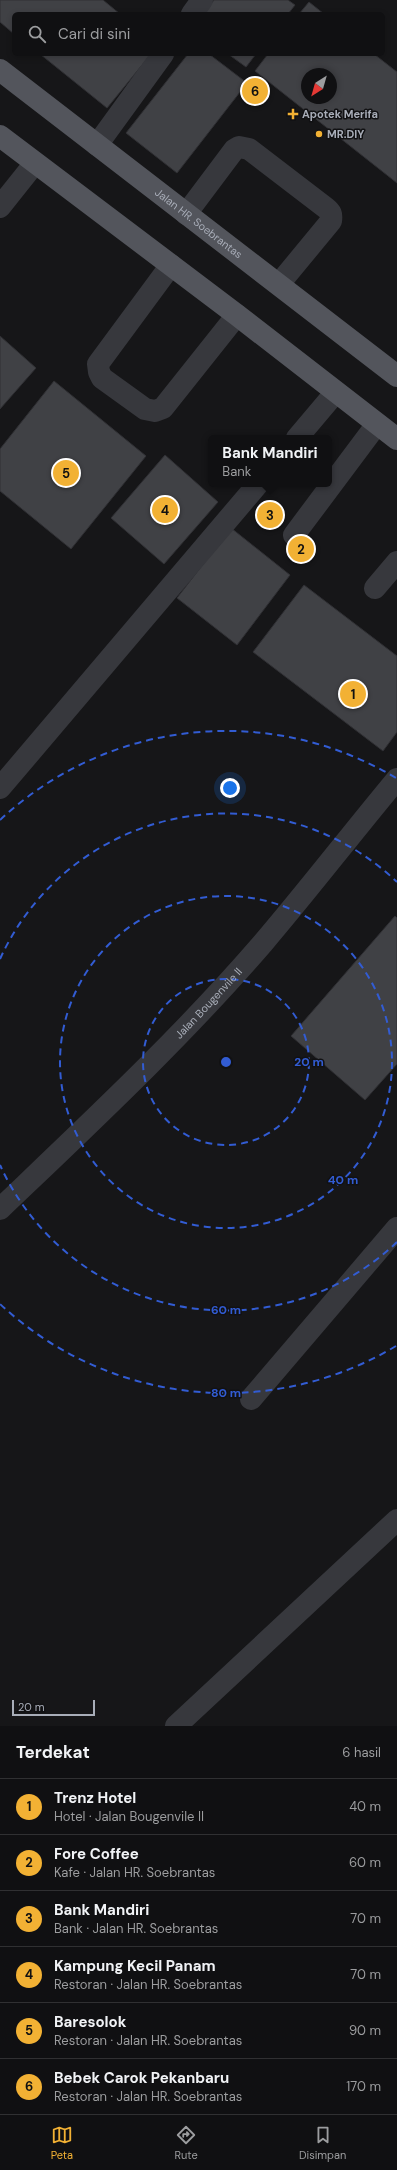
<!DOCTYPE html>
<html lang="id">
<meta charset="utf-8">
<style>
body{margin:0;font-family:"DM Sans",sans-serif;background:#19191b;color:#f1f3f6}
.compass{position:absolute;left:301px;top:68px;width:36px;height:36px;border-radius:50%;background:#101012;box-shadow:0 2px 6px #0003;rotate:217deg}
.scale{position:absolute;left:12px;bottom:10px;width:83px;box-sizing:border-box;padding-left:4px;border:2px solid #a8adb8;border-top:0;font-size:11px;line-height:14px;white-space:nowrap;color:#a8adb8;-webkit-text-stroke:3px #111113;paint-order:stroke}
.you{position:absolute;left:230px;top:788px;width:14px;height:14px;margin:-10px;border:3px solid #fff;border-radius:50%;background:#1a73e8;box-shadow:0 0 0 6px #1a73e833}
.badge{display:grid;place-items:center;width:26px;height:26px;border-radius:50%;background:#f2b134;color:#111;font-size:13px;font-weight:700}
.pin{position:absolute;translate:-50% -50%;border:2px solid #fff;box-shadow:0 1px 4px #0006}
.popup{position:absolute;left:208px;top:435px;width:124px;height:52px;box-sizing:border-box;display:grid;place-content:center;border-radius:6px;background:#101012;filter:drop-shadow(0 1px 3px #0005);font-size:13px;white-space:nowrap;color:#9c9d9f}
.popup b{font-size:15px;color:#f1f3f6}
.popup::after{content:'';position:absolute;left:50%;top:100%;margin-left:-8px;border:8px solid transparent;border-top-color:#101012}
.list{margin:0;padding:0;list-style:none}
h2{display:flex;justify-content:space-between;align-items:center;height:52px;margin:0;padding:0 16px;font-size:17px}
h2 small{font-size:13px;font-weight:400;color:#9c9d9f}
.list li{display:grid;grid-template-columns:26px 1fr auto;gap:12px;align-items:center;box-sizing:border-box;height:56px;padding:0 16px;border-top:1px solid #303032}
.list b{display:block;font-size:15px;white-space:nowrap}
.list p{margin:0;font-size:13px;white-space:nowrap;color:#9c9d9f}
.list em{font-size:13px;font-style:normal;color:#9c9d9f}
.icon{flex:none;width:22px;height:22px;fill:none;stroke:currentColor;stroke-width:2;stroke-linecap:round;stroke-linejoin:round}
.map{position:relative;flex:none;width:397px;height:1726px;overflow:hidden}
.search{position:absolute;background:#101012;box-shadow:0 2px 6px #0003;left:12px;right:12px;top:12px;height:44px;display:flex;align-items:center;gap:10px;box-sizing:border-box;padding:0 14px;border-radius:6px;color:#9c9d9f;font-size:15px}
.sheet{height:388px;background:#101012}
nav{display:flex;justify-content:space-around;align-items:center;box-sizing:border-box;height:56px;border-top:1px solid #303032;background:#101012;font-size:11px;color:#9c9d9f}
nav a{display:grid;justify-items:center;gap:2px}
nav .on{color:#f2b134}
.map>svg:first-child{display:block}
</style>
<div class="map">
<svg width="397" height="1726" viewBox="0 0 397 1726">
<rect width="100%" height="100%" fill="#161618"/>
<g fill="#404145" stroke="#303034" fill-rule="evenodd">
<polygon points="0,0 103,0 120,14 14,14 14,34 0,22"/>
<polygon points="214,0 288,0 295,5 288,14 203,14"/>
<polygon points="309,2 324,14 299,14"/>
<polygon points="40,54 151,54 107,108"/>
<polygon points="188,54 209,54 247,83 177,173 126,133"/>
<polygon points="228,54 256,54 246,67"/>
<path d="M268 54H374L397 72V183L255 71ZM307 74H331V98H307Z"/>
<polygon points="0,336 36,368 0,409"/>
<polygon points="54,381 146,456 71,549 0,491 0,449"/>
<polygon points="165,455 218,502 164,564 111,518"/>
<polygon points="231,528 290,575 237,645 177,598"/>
<polygon points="304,585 397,656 397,732 383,751 253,652"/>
<polygon points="395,916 397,918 397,1064 365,1100 291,1036"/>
</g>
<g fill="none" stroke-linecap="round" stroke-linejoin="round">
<g stroke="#37383d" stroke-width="22">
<polyline points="192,14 202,0"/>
<polyline points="97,145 163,54"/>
<polyline points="0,207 35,163"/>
<path d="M186 214 234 150 239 147 249 149 326 208C331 212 332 214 331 221L279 284"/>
<polyline points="171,265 98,364 99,372 102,378 145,409 155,411 163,408 237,315"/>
<polyline points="297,438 335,393"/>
<polyline points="294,535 377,424"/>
<polyline points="375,588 397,562"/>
<polyline points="0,788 258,484"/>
<path id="s1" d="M0 1209C90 1123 182 1037 263 943 309 889 352 833 397 779"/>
<polyline points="251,1399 397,1228"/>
<polyline points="176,1726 397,1520"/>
</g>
<g stroke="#53555c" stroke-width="22">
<path id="s2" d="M0 70 397 376"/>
<polyline points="0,136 237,315 397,439"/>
</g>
</g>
<g fill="none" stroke="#325cd3" stroke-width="2" stroke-dasharray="7 5">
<circle cx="226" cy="1062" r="83"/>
<circle cx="226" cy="1062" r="166"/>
<path d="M397 1242A248 248 0 0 1 0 1165M0 959A248 248 0 0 1 397 882"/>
<path d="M396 1346A331 331 0 0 1 0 1304M0 820A331 331 0 0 1 396 778"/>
</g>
<g fill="#f2b134" stroke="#111113" stroke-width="1.5">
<path d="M291 108h4v4h4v4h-4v4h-4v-4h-4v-4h4z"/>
<circle cx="319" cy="134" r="4"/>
</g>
<g text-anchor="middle" stroke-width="3" stroke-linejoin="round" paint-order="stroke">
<g font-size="11" font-weight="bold" fill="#a8adb8" stroke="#111113" text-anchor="start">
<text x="302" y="118">Apotek Merifa</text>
<text x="327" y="138">MR.DIY</text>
</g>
<g font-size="11" fill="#a8adb8" stroke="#111113">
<text dy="4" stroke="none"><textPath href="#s2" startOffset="251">Jalan HR. Soebrantas</textPath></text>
<text dy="4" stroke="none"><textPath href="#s1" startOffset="293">Jalan Bougenvile II</textPath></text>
</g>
</g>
<circle cx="226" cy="1062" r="6" fill="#325cd3" stroke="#111113" stroke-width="2"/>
<g font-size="12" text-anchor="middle" font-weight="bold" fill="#325cd3" stroke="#111113" stroke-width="3" stroke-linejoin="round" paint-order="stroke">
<text x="309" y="1066">20 m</text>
<text x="343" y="1184">40 m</text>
<text x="226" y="1314">60 m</text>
<text x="226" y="1397">80 m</text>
</g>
</svg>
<svg class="compass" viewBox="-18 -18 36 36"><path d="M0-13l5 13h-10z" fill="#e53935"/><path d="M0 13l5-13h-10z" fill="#9c9d9f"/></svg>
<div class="scale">20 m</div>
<div class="you"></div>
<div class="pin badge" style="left:353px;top:694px">1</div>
<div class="pin badge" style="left:301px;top:549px">2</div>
<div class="pin badge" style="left:270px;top:515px">3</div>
<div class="popup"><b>Bank Mandiri</b>Bank</div>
<div class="pin badge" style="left:165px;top:510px">4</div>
<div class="pin badge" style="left:66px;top:473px">5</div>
<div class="pin badge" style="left:255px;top:91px">6</div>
<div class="search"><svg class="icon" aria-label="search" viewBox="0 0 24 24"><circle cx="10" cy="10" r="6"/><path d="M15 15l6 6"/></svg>Cari di sini</div>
</div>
<section class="sheet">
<h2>Terdekat<small>6 hasil</small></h2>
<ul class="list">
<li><span class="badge">1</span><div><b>Trenz Hotel</b><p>Hotel · Jalan Bougenvile II</p></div><em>40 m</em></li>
<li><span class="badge">2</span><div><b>Fore Coffee</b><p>Kafe · Jalan HR. Soebrantas</p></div><em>60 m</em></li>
<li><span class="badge">3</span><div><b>Bank Mandiri</b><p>Bank · Jalan HR. Soebrantas</p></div><em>70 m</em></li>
<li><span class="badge">4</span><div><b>Kampung Kecil Panam</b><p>Restoran · Jalan HR. Soebrantas</p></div><em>70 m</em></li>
<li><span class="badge">5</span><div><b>Baresolok</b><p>Restoran · Jalan HR. Soebrantas</p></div><em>90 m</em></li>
<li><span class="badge">6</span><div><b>Bebek Carok Pekanbaru</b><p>Restoran · Jalan HR. Soebrantas</p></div><em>170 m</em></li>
</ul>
</section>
<nav>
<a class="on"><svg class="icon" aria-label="map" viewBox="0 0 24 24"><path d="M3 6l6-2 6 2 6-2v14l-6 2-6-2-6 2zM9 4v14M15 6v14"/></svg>Peta</a>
<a><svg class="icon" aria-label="directions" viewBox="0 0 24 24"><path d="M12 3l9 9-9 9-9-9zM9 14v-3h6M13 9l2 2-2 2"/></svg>Rute</a>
<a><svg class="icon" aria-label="saved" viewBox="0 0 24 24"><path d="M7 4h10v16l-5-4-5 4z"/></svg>Disimpan</a>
</nav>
